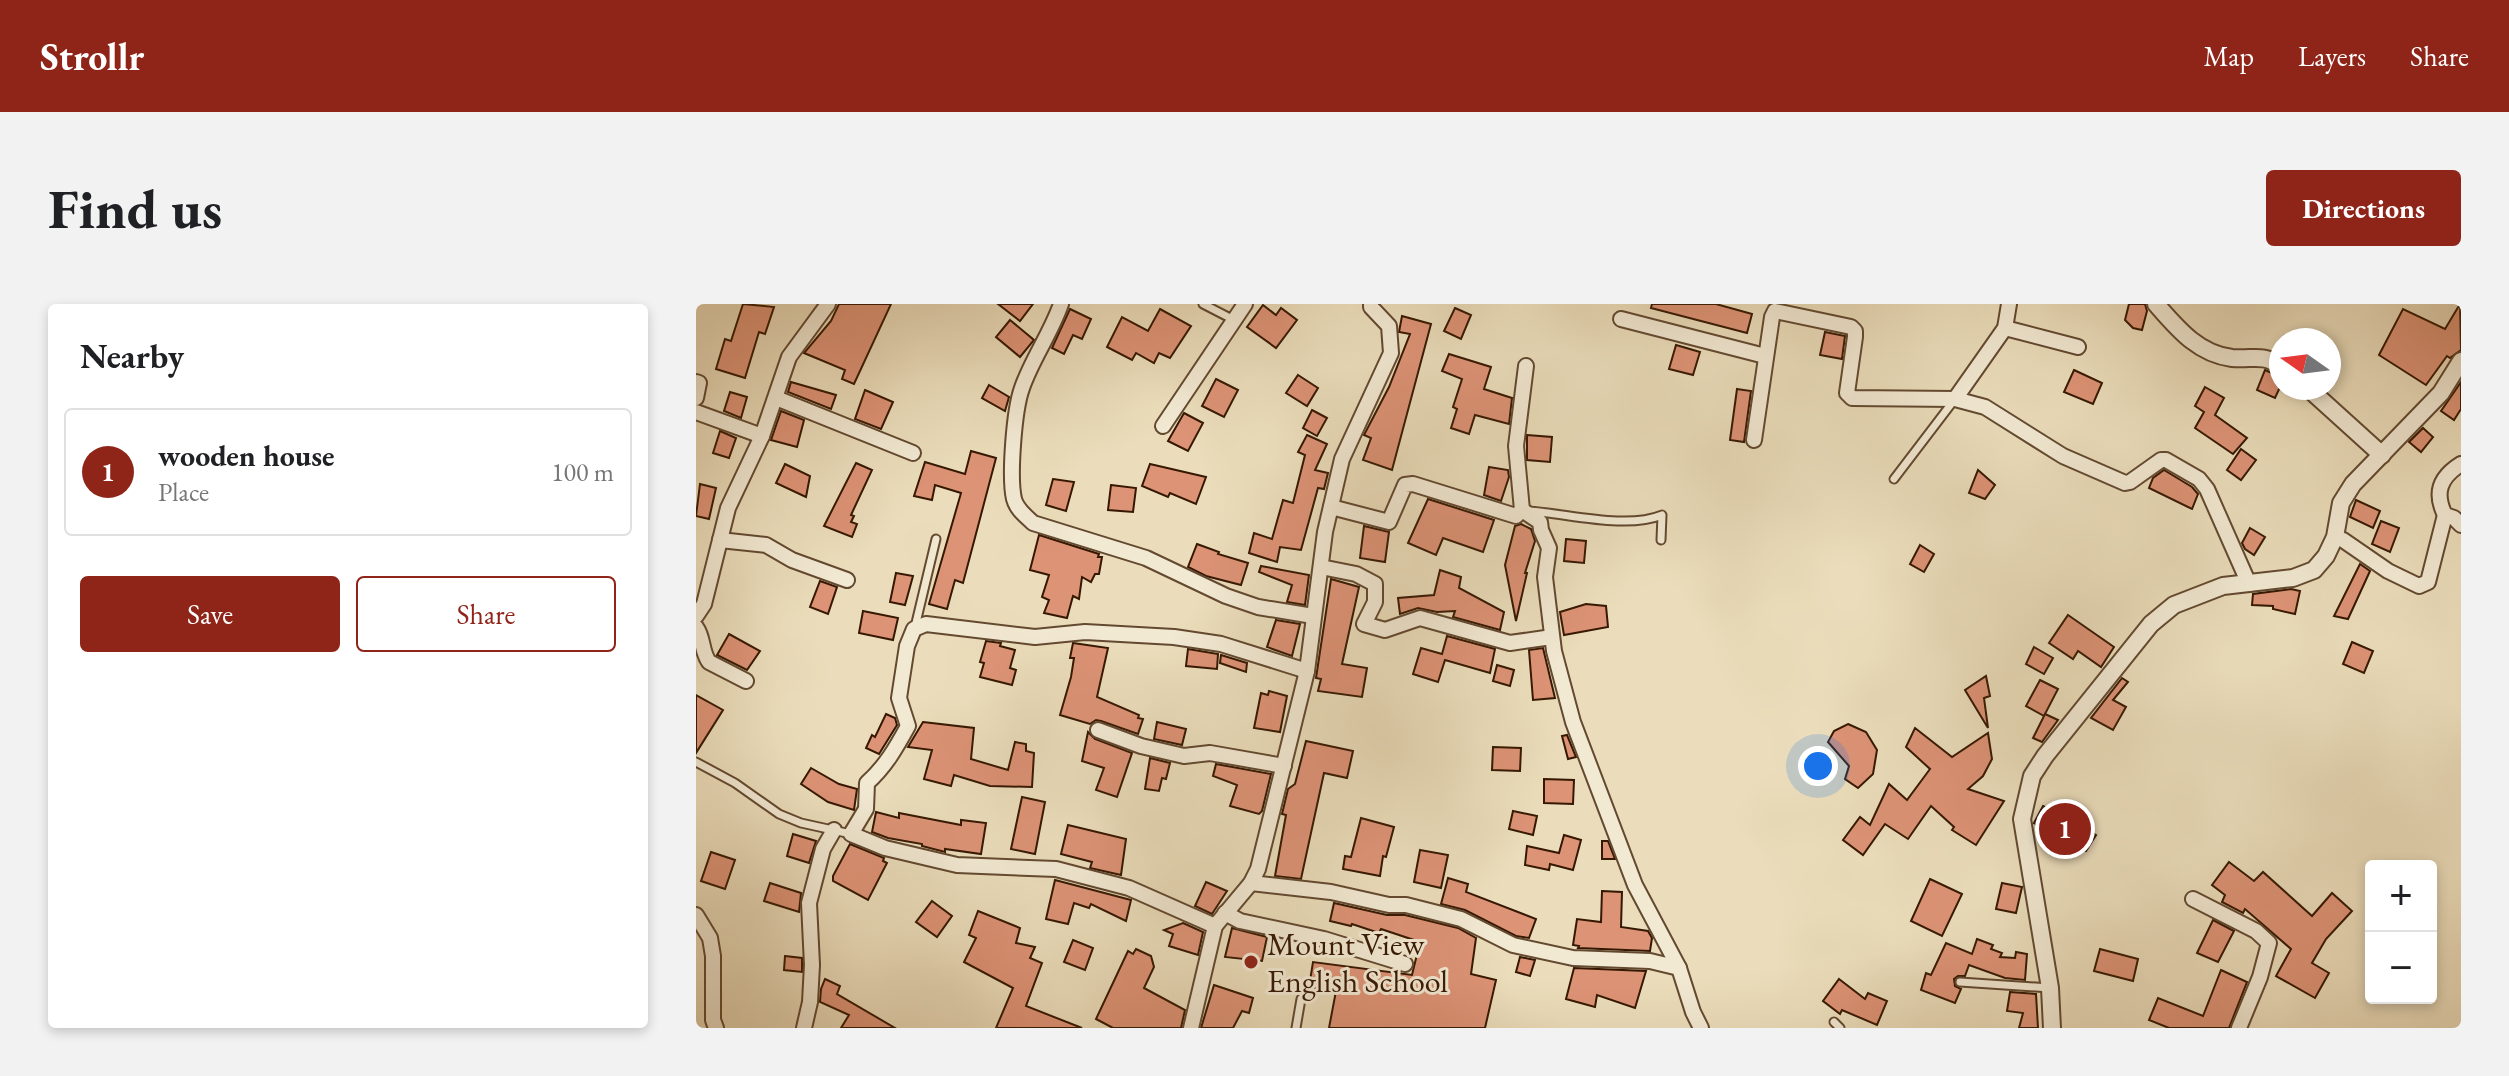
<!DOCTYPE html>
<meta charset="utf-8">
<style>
body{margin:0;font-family:"EB Garamond",serif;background:#f2f2f2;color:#202124}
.controls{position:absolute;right:24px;bottom:24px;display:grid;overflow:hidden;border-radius:8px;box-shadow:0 4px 12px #0003}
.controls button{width:72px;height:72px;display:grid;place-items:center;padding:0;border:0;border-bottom:2px solid #e0e0e0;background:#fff;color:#202124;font:40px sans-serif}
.compass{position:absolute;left:1573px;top:24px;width:72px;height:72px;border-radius:50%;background:#fff;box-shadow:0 4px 12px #0003;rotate:284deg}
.you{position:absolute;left:1122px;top:462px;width:28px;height:28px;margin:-20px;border:6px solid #fff;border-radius:50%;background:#1a73e8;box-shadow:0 0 0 12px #1a73e833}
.badge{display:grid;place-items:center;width:52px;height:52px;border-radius:50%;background:#8f2418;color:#fff;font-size:26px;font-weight:700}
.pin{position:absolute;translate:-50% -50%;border:4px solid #fff;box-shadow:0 2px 8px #0006}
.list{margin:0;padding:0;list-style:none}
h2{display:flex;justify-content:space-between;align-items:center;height:104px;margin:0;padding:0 32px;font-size:34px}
h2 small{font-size:26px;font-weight:400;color:#757577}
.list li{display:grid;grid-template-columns:52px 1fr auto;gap:24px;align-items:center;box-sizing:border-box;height:128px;margin:0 16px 16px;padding:0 16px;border:2px solid #e0e0e0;border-radius:8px}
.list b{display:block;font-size:30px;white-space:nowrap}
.list p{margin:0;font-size:26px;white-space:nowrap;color:#757577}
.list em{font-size:26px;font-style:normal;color:#757577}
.actions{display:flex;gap:16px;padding:24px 32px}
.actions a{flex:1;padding:18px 0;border:2px solid #8f2418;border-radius:8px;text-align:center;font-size:28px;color:#8f2418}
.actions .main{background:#8f2418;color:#fff}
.map{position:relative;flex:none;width:1765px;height:724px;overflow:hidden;border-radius:8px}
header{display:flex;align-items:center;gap:48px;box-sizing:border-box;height:112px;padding:0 40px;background:#8f2418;color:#fff}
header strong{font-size:38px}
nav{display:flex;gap:44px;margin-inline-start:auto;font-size:28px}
.intro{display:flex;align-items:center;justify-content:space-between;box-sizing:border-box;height:192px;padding:0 48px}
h1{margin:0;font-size:56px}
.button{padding:20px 36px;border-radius:8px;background:#8f2418;color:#fff;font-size:28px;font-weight:700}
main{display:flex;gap:48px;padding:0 48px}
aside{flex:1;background:#fff;border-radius:8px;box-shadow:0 4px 12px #0003}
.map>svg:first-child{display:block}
</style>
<header>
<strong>Strollr</strong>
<nav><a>Map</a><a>Layers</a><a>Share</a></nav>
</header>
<div class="intro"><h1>Find us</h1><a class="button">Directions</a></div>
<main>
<aside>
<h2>Nearby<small></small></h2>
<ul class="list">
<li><span class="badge">1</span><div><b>wooden house</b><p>Place</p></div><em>100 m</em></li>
</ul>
<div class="actions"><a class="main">Save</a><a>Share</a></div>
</aside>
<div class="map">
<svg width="1765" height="724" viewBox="0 0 1765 724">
<rect width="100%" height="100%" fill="#ebddbb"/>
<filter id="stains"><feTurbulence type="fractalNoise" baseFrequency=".0025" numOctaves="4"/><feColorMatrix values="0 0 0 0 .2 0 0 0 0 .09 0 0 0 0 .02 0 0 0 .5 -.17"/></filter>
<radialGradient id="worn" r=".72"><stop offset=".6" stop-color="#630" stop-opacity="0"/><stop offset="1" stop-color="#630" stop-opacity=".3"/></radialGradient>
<g fill="#dd9376" stroke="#361802" stroke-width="2">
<polygon points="47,0 78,3 69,30 63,28 49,74 20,65 29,35 35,37"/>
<polygon points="143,0 195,0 158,80 146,75 149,66 108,49 135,17"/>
<polygon points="302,0 337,0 324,17"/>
<polygon points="956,0 1020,0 1056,10 1051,29 955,4"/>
<polygon points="1433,0 1449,0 1451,7 1446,26 1437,24 1429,16"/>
<polygon points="1764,0 1765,46 1754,54 1751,52 1730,81 1683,51 1707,5 1749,25"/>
<polygon points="567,1 580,11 585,4 601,16 580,44 551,23"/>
<polygon points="759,4 775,11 765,35 748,27"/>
<polygon points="374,5 395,15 386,35 377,31 368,50 356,44"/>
<polygon points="464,5 495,22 474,54 463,49 458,59 440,49 436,56 411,43 426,13 452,27"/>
<polygon points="706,12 735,20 696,166 667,156 675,134 668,131 693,83 714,30 703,28"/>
<polygon points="314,16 338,36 324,53 300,33"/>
<polygon points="1129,28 1149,32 1146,55 1124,51"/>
<polygon points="980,41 1004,48 997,71 973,65"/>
<polygon points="753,50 795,63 788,85 816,94 813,120 779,111 773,130 755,124 761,105 757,103 766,75 746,67"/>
<polygon points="1378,66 1406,79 1397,100 1368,88"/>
<polygon points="1569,66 1585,73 1585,81 1579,94 1561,86"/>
<polygon points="602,71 622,84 611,102 590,89"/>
<polygon points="520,75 542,86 528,113 506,102"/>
<polygon points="95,78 140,91 135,105 92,88"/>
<polygon points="1765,78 1765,105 1758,116 1745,107"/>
<polygon points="293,81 313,93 309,107 286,94"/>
<polygon points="1509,83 1528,94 1519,111 1551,134 1537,150 1499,124 1508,108 1499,102"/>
<polygon points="1041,85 1055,87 1048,138 1034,136"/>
<polygon points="169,86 197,98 185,125 159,115"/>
<polygon points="34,88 51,93 45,114 28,107"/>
<polygon points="616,106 631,114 621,132 607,124"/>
<polygon points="85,107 108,116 101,143 75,136"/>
<polygon points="488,109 507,119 492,147 472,137"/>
<polygon points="1727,124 1737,133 1725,148 1713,138"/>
<polygon points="24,127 40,134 33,154 17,149"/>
<polygon points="611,131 631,140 619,166 632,169 628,185 622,184 605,246 584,243 581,258 553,249 558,229 576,235 587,196 597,199 609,151 602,148"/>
<polygon points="831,131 856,133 854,158 831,156"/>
<polygon points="1545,145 1560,156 1545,176 1531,166"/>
<polygon points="275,147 300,154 267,279 259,276 251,305 233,300 265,189 239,181 236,196 218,192 229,158 269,170"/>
<polygon points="160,159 176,166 155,211 158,212 155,218 161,220 156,233 128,222"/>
<polygon points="89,160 114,172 110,193 80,179"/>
<polygon points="454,160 510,173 500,200 474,189 472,193 446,182"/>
<polygon points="793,163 812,166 813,173 805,197 788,191"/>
<polygon points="1282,166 1299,181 1289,195 1273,189"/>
<polygon points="1468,166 1496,183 1502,190 1496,205 1453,184 1457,174"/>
<polygon points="357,175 378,178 370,207 350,201"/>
<polygon points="4,180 20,184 13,215 0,212"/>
<polygon points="415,181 440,184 437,208 412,206"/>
<polygon points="732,195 798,216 787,248 747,234 740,251 712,239"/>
<polygon points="1660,196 1684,207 1677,224 1654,213"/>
<polygon points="1685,217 1703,224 1694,248 1676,240"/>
<polygon points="825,220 835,225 839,237 829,269 831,269 820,317 809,261 819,222"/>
<polygon points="668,222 693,228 689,258 664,254"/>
<polygon points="1554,224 1569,233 1558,251 1549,245 1546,239"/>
<polygon points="343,231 403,250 402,253 406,253 403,270 399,270 395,278 386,273 383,295 377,292 371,314 348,309 353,296 346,293 353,271 334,266"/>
<polygon points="870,235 890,237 888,259 868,257"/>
<polygon points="501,240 523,248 522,250 552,259 545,281 510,272 492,263"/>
<polygon points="1224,241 1238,250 1228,268 1214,260"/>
<polygon points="1664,260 1674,267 1652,315 1638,312"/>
<polygon points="565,262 613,271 609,301 591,298 596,281 563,268"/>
<polygon points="744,266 765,273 763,284 808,308 804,326 757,313 759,307 741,308 722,304 704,310 702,294 738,291"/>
<polygon points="200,269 217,272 209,301 194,298"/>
<polygon points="635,275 663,283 646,360 671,364 666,393 622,387 625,375 620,374"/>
<polygon points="124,277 141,283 132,310 114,303"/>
<polygon points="1595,285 1604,287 1599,310 1577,305 1577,302 1556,301 1557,290"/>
<polygon points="890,300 910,302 912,323 868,331 864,308"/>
<polygon points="167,307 202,314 197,336 163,329"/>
<polygon points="1372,311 1418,343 1405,363 1382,347 1377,355 1353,339"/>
<polygon points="580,316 604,320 596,352 571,343"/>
<polygon points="33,330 64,347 51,366 21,351"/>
<polygon points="751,332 799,345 794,369 749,356 742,378 717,370 725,344 746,350"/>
<polygon points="290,337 305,339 304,342 319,346 314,364 320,366 316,381 284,373 288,359 284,358"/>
<polygon points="1656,338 1677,347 1668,369 1647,360"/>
<polygon points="377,339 412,344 401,393 443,411 442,414 447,415 442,430 405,417 400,416 394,420 364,411 375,373 378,354 374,354"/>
<polygon points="1338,343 1357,354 1348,370 1330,360"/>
<polygon points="847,344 859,394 837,396 833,346"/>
<polygon points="492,345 522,350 521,365 490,362"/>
<polygon points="525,351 551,359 550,368 524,359"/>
<polygon points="801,361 818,366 814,382 797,377"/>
<polygon points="1290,372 1294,392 1288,394 1292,424 1269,386"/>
<polygon points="1426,374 1432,378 1417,396 1430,403 1417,426 1395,414"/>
<polygon points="1344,376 1362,385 1348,412 1330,402"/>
<polygon points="573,387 591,392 584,428 558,424 565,389 572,391"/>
<polygon points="0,391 27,406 0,449"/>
<polygon points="190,410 199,414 201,421 183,450 170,444 176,431 179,433"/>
<polygon points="1349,410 1362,416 1346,438 1337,434"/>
<polygon points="227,418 278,424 275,455 312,466 319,438 330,440 330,447 338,449 336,483 294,482 258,471 255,482 228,475 236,446 212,443"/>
<polygon points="461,418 490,425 486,441 458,435"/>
<polygon points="1152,420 1170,428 1181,446 1177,470 1162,484 1149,475 1153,462 1132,438 1138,427"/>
<polygon points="1219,424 1256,453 1292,429 1296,455 1287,472 1272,485 1308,497 1280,541 1256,526 1258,523 1235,502 1212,535 1189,520 1167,551 1147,536 1164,513 1174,521 1193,480 1211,496 1234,465 1210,443"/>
<polygon points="392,428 399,435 436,449 421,493 400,486 408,464 386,457"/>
<polygon points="871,431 880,453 872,455 866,432"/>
<polygon points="610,437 657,447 651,474 628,469 605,575 579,572 590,511 586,510 592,485 599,480"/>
<polygon points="797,443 825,444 824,467 796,466"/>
<polygon points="454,454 474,459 470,475 466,474 463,487 449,485"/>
<polygon points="520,460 575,470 566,507 563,510 534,502 541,481 517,472"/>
<polygon points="115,464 143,480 161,485 158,506 132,498 105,480"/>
<polygon points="848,475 878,476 877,500 848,499"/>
<polygon points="326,493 349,498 339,550 315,545"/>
<polygon points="1347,502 1400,531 1390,547 1338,519"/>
<polygon points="817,507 841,512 837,531 813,525"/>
<polygon points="180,508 203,514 203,509 265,521 265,516 290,519 285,550 249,545 249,548 226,542 226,540 192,534 176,528"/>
<polygon points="665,514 698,523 690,553 687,552 684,572 647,565 649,552 655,553"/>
<polygon points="372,521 430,535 425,571 394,564 396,558 365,550"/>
<polygon points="97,530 120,537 113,559 91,552"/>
<polygon points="868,531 885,536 877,566 854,560 853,566 829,561 831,542 863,549"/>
<polygon points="906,537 912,537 919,555 906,555"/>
<polygon points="154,540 188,554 187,557 191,559 172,596 137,577 137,572"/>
<polygon points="724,546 752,551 745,584 718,578"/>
<polygon points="15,548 39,556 29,585 5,577"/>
<polygon points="1533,558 1558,577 1567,568 1616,612 1636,589 1656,607 1630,635 1616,659 1633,669 1619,694 1580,672 1595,645 1549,605 1547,609 1526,598 1529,591 1516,581"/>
<polygon points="752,574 772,580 770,588 840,615 833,634 820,632 769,606 745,600"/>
<polygon points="1234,575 1266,590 1246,632 1215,617"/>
<polygon points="359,576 435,596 430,617 395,600 393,604 378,599 372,620 350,615"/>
<polygon points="510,578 531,587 516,610 499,602"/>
<polygon points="74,579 105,589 103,608 68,597"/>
<polygon points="1306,579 1326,583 1320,609 1300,605"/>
<polygon points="906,587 926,588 925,623 952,627 956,634 954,647 882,644 883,642 877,641 881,615 905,618"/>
<polygon points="236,597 256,612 241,633 220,618"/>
<polygon points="638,599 691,611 709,611 762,624 780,634 775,670 800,676 789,724 633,724 640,687 613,683 617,658 716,671 724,638 685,625 683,629 656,620 655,622 634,617"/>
<polygon points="282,607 324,624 320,639 339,643 334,654 346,659 330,702 386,724 300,724 317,684 268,658 280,634 273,631"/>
<polygon points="1517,616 1538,627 1522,658 1501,649"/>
<polygon points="487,619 507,628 502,651 473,642 477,630 468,626"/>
<polygon points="536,624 571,633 566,657 529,653"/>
<polygon points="1281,635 1297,641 1295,645 1306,649 1304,653 1319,654 1320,648 1331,650 1329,676 1309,674 1273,661 1269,672 1262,672 1258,675 1259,682 1265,685 1259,699 1225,686 1230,669 1235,671 1250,639 1276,650"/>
<polygon points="377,636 397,644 389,666 368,658"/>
<polygon points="440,645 455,652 458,663 448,684 489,706 485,724 417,724 400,715 432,647 437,650"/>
<polygon points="1404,645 1442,655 1437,677 1398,667"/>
<polygon points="89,652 106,654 106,668 88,666"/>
<polygon points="824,653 839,656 834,672 820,668"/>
<polygon points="878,664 950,667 939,704 901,691 899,703 870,695"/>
<polygon points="1525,666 1551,678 1533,724 1473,724 1453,716 1462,694 1507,712"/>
<polygon points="129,675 144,682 141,690 199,724 145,724 153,711 124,698 125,685"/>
<polygon points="1143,675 1169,695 1172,689 1191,697 1181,721 1146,706 1144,710 1127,697"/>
<polygon points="518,681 557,694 553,709 546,707 537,724 505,724"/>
<polygon points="1314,688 1340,690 1342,724 1323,724 1327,709 1311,707"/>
</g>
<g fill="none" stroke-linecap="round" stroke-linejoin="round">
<defs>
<g id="service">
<polyline points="507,0 538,16"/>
<polyline points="1198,175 1259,95"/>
<path d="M832 207C870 209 930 226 966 211L965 236"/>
<polyline points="219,323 240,235"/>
<polyline points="0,458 39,479 83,510 105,519 155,530"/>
<polyline points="1264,678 1354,684"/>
<polyline points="1138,718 1144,724"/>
<polyline points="600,724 605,695"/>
</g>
<g id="minor">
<path d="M365 0C355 29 336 55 326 84 318 106 313 173 318 195 321 206 330 212 337 219L450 254 530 292 562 303 617 312"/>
<polyline points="925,15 1069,52"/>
<polyline points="1309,24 1382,43"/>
<polyline points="0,78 3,79 0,94"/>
<polyline points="80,94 217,149"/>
<polyline points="1259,95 1309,24 1313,0"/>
<polyline points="0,108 66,132"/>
<polyline points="467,122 549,0"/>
<polyline points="1058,136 1076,13 1079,7 1155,23 1159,27 1159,33 1151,89 1156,94 1259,95 1289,103 1367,152 1429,179 1434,178 1465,156 1470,156 1503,175 1511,185 1553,280"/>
<path d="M1765 160C1744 173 1738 189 1749 211L1758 214 1765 221"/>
<polyline points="635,203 693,218 709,181 717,180 820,212 826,206 844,218 845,226 853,244 849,273 858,347 877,418 939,581 983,664"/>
<polyline points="826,206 820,142 830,62"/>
<polyline points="1639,233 1647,236 1692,267 1723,282 1732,278 1749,211"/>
<polyline points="24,236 70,241 96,256 151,276"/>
<polyline points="625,263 660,270 679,280 679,298 668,320 689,326 724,314 814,339 856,333"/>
<polyline points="0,312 8,300 32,204 66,132 93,53 132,0"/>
<path d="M0 323C8 334 5 347 13 358L50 377"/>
<polyline points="402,426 445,442 488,452 514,449 588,462"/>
<polyline points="555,579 635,588 693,601 710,601 765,615 817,641 877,654 954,657 983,664 997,708 1005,724"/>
<polyline points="1497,595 1560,627 1573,639 1564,673 1543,724"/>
<polyline points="529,609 544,617 628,635 709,660"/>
<polyline points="0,611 14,634 17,652 17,716 20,724"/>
<path d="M519 622 433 584 360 565 261 561 189 544 155 530 170 505 171 479C189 463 200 444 212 422L203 394 211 342 218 325 230 320 339 333 389 328 478 333 525 340 611 367"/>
<polyline points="108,724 114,698 116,661 113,599 127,545 138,526"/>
<polyline points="495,724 519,622 555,579 562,565 611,367 629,228 646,155 695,49 693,22 675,3 675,0"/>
</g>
<g id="tertiary">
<path d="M1460 0C1481 24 1502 50 1536 54 1557 56 1566 49 1585 62"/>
<polyline points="1612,84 1686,151"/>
<polyline points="1356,724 1354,684 1326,515 1336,472 1349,452 1455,320 1478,301 1527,282 1597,274 1618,266 1630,252 1639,233 1645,199 1657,180 1745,89 1765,57"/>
</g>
</defs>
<use href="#service" stroke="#634930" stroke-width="11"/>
<use href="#minor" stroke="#634930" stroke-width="18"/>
<use href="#tertiary" stroke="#634930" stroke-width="20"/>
<use href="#service" stroke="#f2e9d3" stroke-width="7"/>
<use href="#minor" stroke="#f2e9d3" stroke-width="14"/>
<use href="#tertiary" stroke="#f2e9d3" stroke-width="16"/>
</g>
<circle fill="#8f2418" stroke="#f2e9d3" stroke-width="3" cx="555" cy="658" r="8"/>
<g text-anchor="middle" stroke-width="6" stroke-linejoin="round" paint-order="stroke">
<g font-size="32" fill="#361802" stroke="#f2e9d3" text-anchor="start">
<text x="571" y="651">Mount View<tspan x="571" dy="37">English School</tspan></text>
</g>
</g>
<rect width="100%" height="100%" filter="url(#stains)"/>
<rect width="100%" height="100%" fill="url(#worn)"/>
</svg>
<div class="controls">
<button>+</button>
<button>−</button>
</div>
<svg class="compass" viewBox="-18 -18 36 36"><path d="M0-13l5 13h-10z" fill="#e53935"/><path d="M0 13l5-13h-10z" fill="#757577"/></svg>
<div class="you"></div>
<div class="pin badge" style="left:1369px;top:525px">1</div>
</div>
</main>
